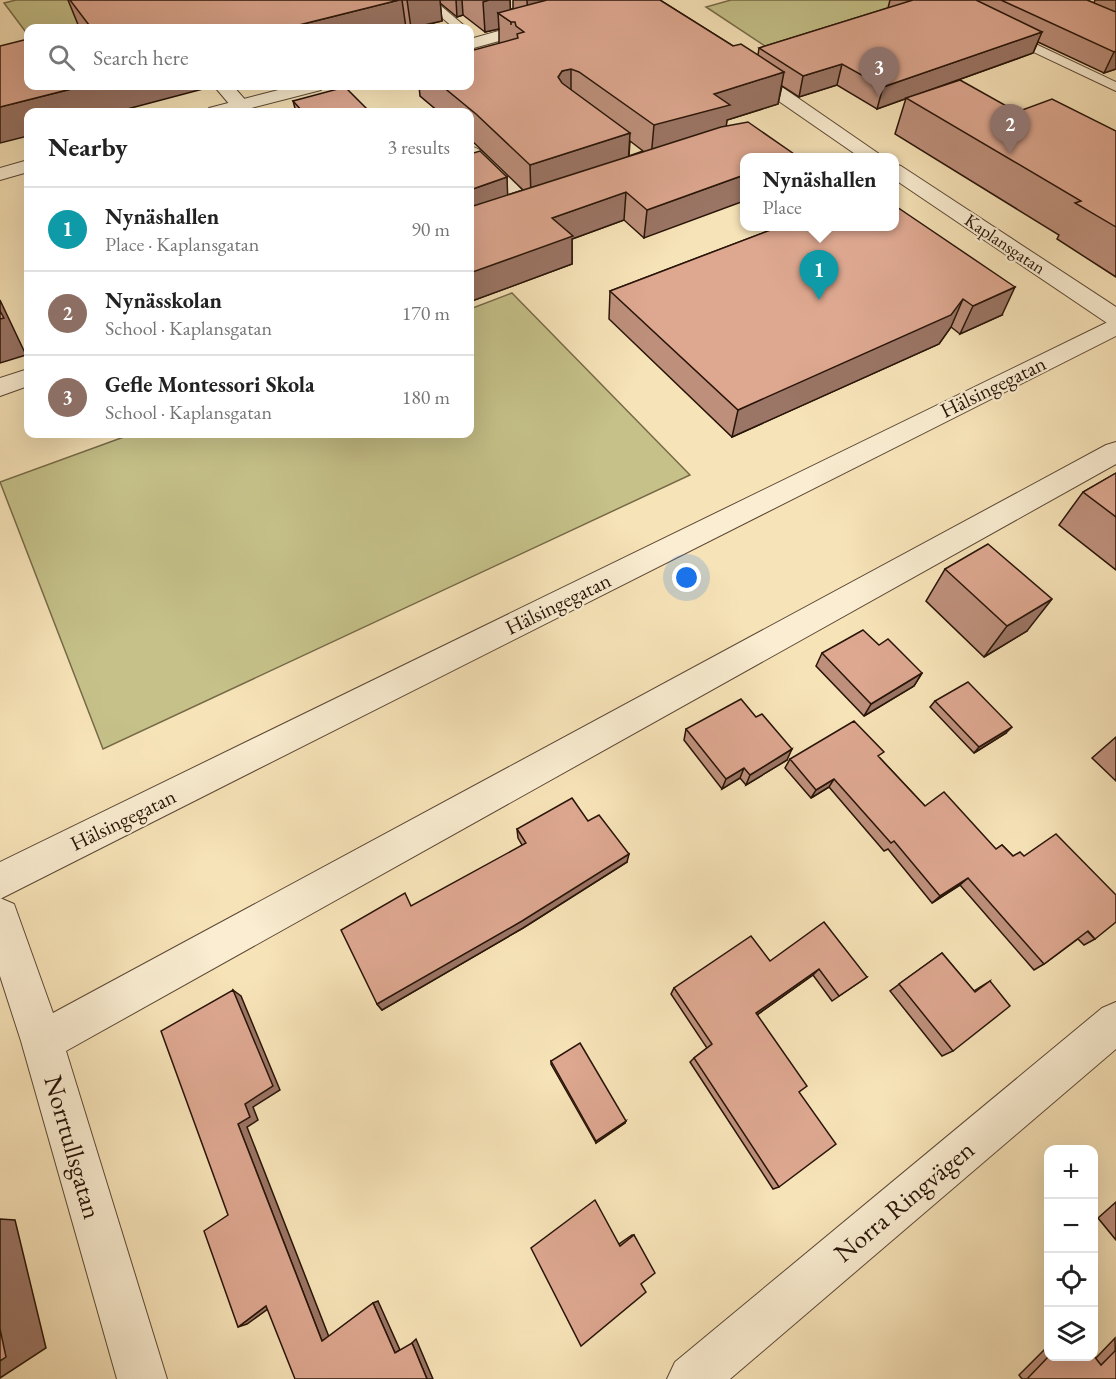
<!DOCTYPE html>
<meta charset="utf-8">
<style>
body{margin:0;font-family:"EB Garamond",serif;background:#f6f6f6;color:#222}
.controls{position:absolute;right:18px;bottom:18px;display:grid;overflow:hidden;border-radius:12px;box-shadow:0 6px 24px #0002}
.controls button{width:54px;height:54px;display:grid;place-items:center;padding:0;border:0;border-bottom:2px solid #e0e0e0;background:#fff;color:#222;font:30px sans-serif}
.you{position:absolute;left:687px;top:578px;width:21px;height:21px;margin:-15px;border:4px solid #fff;border-radius:50%;background:#1a73e8;box-shadow:0 0 0 9px #1a73e833}
.badge{display:grid;place-items:center;width:39px;height:39px;border-radius:50%;background:#111827;color:#fff;font-size:20px;font-weight:700}
.pin{position:absolute;translate:-50% -50px;filter:drop-shadow(0 2px 3px #0008)}
.pin::after{content:'';position:absolute;top:32px;width:21px;height:18px;background:inherit;clip-path:polygon(0 0,100% 0,50% 100%)}
.popup{position:absolute;left:740px;top:153px;width:159px;height:78px;box-sizing:border-box;display:grid;place-content:center;border-radius:12px;background:#fff;filter:drop-shadow(0 2px 4px #0005);font-size:20px;white-space:nowrap;color:#767676}
.popup b{font-size:22px;color:#222}
.popup::after{content:'';position:absolute;left:50%;top:100%;margin-left:-12px;border:12px solid transparent;border-top-color:#fff}
.list{margin:0;padding:0;list-style:none}
h2{display:flex;justify-content:space-between;align-items:center;height:78px;margin:0;padding:0 24px;font-size:26px}
h2 small{font-size:20px;font-weight:400;color:#767676}
.list li{display:grid;grid-template-columns:39px 1fr auto;gap:18px;align-items:center;box-sizing:border-box;height:84px;padding:0 24px;border-top:2px solid #e0e0e0}
.list b{display:block;font-size:22px;white-space:nowrap}
.list p{margin:0;font-size:20px;white-space:nowrap;color:#767676}
.list em{font-size:20px;font-style:normal;color:#767676}
.icon{flex:none;width:33px;height:33px;fill:none;stroke:currentColor;stroke-width:2;stroke-linecap:round;stroke-linejoin:round}
.map{position:relative;flex:none;width:1116px;height:1379px;overflow:hidden}
.search{position:absolute;background:#fff;box-shadow:0 6px 24px #0002;left:24px;top:24px;width:450px;height:66px;display:flex;align-items:center;gap:15px;box-sizing:border-box;padding:0 21px;border-radius:12px;color:#767676;font-size:22px}
.panel{position:absolute;background:#fff;box-shadow:0 6px 24px #0002;left:24px;top:108px;width:450px;height:330px;border-radius:12px}
.map>svg:first-child{display:block}
</style>
<div class="map">
<svg width="1116" height="1379" viewBox="0 0 1116 1379">
<rect width="100%" height="100%" fill="#f7e3b8"/>
<filter id="stains"><feTurbulence type="fractalNoise" baseFrequency=".00333" numOctaves="4"/><feColorMatrix values="0 0 0 0 .2 0 0 0 0 .09 0 0 0 0 .02 0 0 0 .5 -.17"/></filter>
<radialGradient id="worn" r=".72"><stop offset=".6" stop-color="#630" stop-opacity="0"/><stop offset="1" stop-color="#630" stop-opacity=".3"/></radialGradient>
<g fill="#c5c189" stroke="#766a48" stroke-width="1.5">
<polygon points="16,0 125,0 148,28 28,28 28,35 4,3"/>
<polygon points="731,0 962,0 777,54 706,7"/>
<polygon points="512,293 690,475 103,749 0,482 132,434 470,434 470,309"/>
</g>
<g fill="none" stroke-linecap="round" stroke-linejoin="round">
<defs>
<g id="service">
<polygon points="421,0 434,0 467,28 454,28"/>
<polygon points="1006,30 1116,82 1116,91 1002,37 1000,34 1002,31"/>
</g>
<g id="minor">
<polygon points="744,64 750,65 885,158 861,158 738,73 735,69 738,65"/>
<polygon points="214,86 233,86 256,112 236,112"/>
<path d="M470 146C491 151 518 187 533 203L536 208 533 213 525 214 517 213 470 162Z"/>
<polygon points="894,164 901,166 1116,307 1116,325 1107,323 894,179"/>
<polygon points="28,369 28,386 0,396 0,378"/>
<polygon points="1116,442 1116,464 66,1051 167,1379 117,1379 21,1041 0,976 0,898 14,904 53,1013 1106,445"/>
<polygon points="1116,1002 1116,1049 730,1379 667,1379 675,1362 1102,1008"/>
</g>
<g id="tertiary">
<polygon points="610,0 637,0 635,4 470,49 470,39"/>
<polygon points="294,86 323,86 321,90 236,112 206,112 209,108"/>
<polygon points="28,160 28,172 0,180 0,168"/>
<polygon points="1116,318 1116,336 0,899 0,862"/>
</g>
</defs>
<use href="#service" stroke="#5c4834" stroke-width="2"/>
<use href="#minor" stroke="#5c4834" stroke-width="2"/>
<use href="#tertiary" stroke="#5c4834" stroke-width="2"/>
<use href="#service" fill="#faedd1" fill-rule="evenodd"/>
<use href="#minor" fill="#faedd1" fill-rule="evenodd"/>
<use href="#tertiary" fill="#faedd1" fill-rule="evenodd"/>
</g>
<g fill="#be907c" stroke="#281408" stroke-width="1.5" fill-rule="evenodd">
<path d="M68 0H510V9H513V0H660L733 46 758 55 759 48 888 8 890 0H1087L1094 3 1095 0H1116V69L1104 73 1038 42 1033 53 877 109 837 85 799 97 782 86 778 104 727 120 726 126 797 156 796 158H744L644 238 624 220 572 239V264L472 301 470 299V154L507 177V195L523 190 470 139V112H439L420 96 419 86H470L499 43V29L485 32 463 15 457 17 440 3 442 21 413 28H410L405 24 406 28 79 27ZM630 141 643 151 629 156Z"/>
<polygon points="906,98 1017,112 1116,131 1116,277 1057,239 1059,235 895,134"/>
<polygon points="293,101 370,112 296,112"/>
<polygon points="781,226 1002,315 960,334 951,327 939,344 732,437 609,319 610,291"/>
<polygon points="1116,473 1116,570 1059,525 1083,492"/>
<polygon points="945,569 1027,631 984,657 926,601"/>
<polygon points="822,653 922,673 914,686 864,716 816,666"/>
<polygon points="935,701 1006,733 974,753 930,707"/>
<polygon points="686,729 787,760 746,785 740,778 722,789 684,740"/>
<polygon points="1116,737 1116,781 1092,758"/>
<polygon points="880,758 925,806 996,849 1002,845 1095,939 1084,945 1078,939 1044,964 1034,970 960,885 932,903 888,849 884,851 829,787 811,798 785,768 790,759"/>
<polygon points="588,821 627,862 523,928 382,1010 377,1004 522,845 518,838 517,829"/>
<polygon points="942,953 974,991 990,981 953,1051 942,1056 890,991"/>
<polygon points="770,961 867,977 832,1001 813,975 757,1015 799,1092 779,1187 773,1189 690,1062 694,1058 707,1048 671,994 674,988"/>
<polygon points="551,1061 625,1123 596,1143 551,1064"/>
<polygon points="1116,1202 1116,1240 1098,1218"/>
<polygon points="632,1235 634,1235 641,1284 619,1244"/>
<polygon points="1115,1338 1116,1379 1022,1379 1019,1375 1048,1346 1048,1356 1095,1359"/>
</g>
<g fill="#9b7565" stroke="#281408" stroke-width="1.5">
<polygon points="399,0 402,0 406,28 287,28"/>
<polygon points="407,0 440,0 442,21 411,28"/>
<polygon points="456,0 462,0 463,15 457,17"/>
<polygon points="489,0 510,0 511,25 511,22 498,13 499,29 485,32 483,2"/>
<polygon points="527,0 602,0 528,21"/>
<polygon points="1042,32 1033,53 877,109 883,87"/>
<polygon points="1116,51 1116,69 1104,73 1114,52"/>
<polygon points="842,64 837,85 799,97 803,76"/>
<polygon points="571,69 571,101 558,77 562,71"/>
<polygon points="784,72 778,104 727,120 725,137 651,158 654,125 714,94"/>
<polygon points="83,86 202,86 203,89 116,112 28,112 28,136 0,143 0,107"/>
<polygon points="630,133 628,165 531,197 530,165"/>
<polygon points="744,175 744,201 644,238 647,210"/>
<polygon points="507,177 508,205 470,218 470,190"/>
<polygon points="626,192 624,220 572,239 572,264 472,301 470,273 552,218"/>
<polygon points="1015,287 1002,315 960,334 973,306"/>
<polygon points="963,299 951,327 939,344 732,437 738,410"/>
<polygon points="0,300 26,355 0,363"/>
<polygon points="1052,599 1027,631 984,657 1007,626"/>
<polygon points="922,673 914,686 864,716 871,704"/>
<polygon points="1012,727 1006,733 974,753 979,747"/>
<polygon points="792,749 787,760 746,785 750,775"/>
<polygon points="744,768 740,778 722,789 726,779"/>
<polygon points="834,779 829,787 811,798 816,790"/>
<polygon points="629,854 627,862 523,928 382,1010 377,1004"/>
<polygon points="968,878 960,885 932,903 940,896"/>
<polygon points="819,969 813,975 751,1019 756,1013"/>
<polygon points="233,990 241,996 280,1090 253,1107 258,1120 247,1127 329,1337 322,1341 238,1124 245,1104"/>
<polygon points="626,1121 625,1123 596,1143 596,1141"/>
<polygon points="0,1219 15,1220 46,1348 0,1378"/>
<polygon points="378,1301 400,1350 395,1353 373,1303"/>
<polygon points="275,1304 247,1324 238,1327 266,1306"/>
<polygon points="416,1339 433,1379 427,1379 412,1343"/>
</g>
<g fill="#dda790" stroke="#281408" stroke-width="1.5">
<polygon points="70,0 399,0 287,28 73,28 89,25"/>
<polygon points="547,0 660,0 733,46 741,44 784,72 714,94 730,105 654,125 579,72 571,69 562,71 558,77 562,83 630,133 530,165 476,114 442,86 470,86 470,51 518,38 517,34 524,32 516,26 515,22 511,22 498,13"/>
<polygon points="913,0 976,0 1042,32 883,87 842,64 803,76 759,48"/>
<polygon points="1001,0 1087,0 1116,12 1116,51 1114,52"/>
<polygon points="28,39 28,86 83,86 0,107 0,46"/>
<polygon points="960,80 1017,112 1052,99 1116,131 1116,227 1075,203 1081,201 906,98"/>
<polygon points="345,87 370,112 303,112 293,101"/>
<polygon points="748,122 797,156 792,158 744,158 744,175 647,210 626,192 552,218 573,236 470,273 470,207 721,127"/>
<polygon points="480,151 507,177 470,190 470,154"/>
<polygon points="894,205 1015,287 973,306 963,299 951,315 738,410 610,291 781,226 894,226"/>
<polygon points="0,311 4,318 0,319"/>
<polygon points="1116,473 1116,517 1083,492"/>
<polygon points="988,544 1052,599 1007,626 945,569"/>
<polygon points="863,630 879,645 888,639 922,673 871,704 822,653"/>
<polygon points="968,682 1012,727 979,747 935,701"/>
<polygon points="741,699 756,717 762,714 792,749 750,775 744,768 726,779 686,729"/>
<polygon points="854,721 884,752 878,756 925,806 944,792 996,849 1002,845 1013,856 1020,852 1024,856 1056,834 1116,895 1116,922 1095,939 1088,931 1044,964 968,878 940,896 894,841 891,843 834,779 816,790 790,759"/>
<polygon points="572,798 588,821 599,815 629,854 522,921 377,1004 341,930 405,893 411,906 526,843 517,829"/>
<polygon points="824,922 867,977 839,996 819,969 756,1013 807,1086 799,1092 836,1144 779,1187 694,1058 712,1044 674,988 751,936 770,961"/>
<polygon points="942,953 975,992 990,981 1010,1006 953,1051 899,984"/>
<polygon points="233,990 273,1086 245,1104 250,1117 238,1124 322,1341 373,1303 395,1353 412,1343 427,1379 295,1379 266,1306 238,1327 204,1231 228,1215 161,1031"/>
<polygon points="580,1043 626,1121 596,1141 551,1061"/>
<polygon points="595,1200 620,1246 634,1235 655,1273 641,1284 646,1292 581,1346 531,1248"/>
<polygon points="0,1329 6,1357 0,1361"/>
<polygon points="1116,1350 1116,1379 1029,1379 1028,1378 1049,1356 1094,1356 1101,1365"/>
</g>
<g text-anchor="middle" stroke-width="4.5" stroke-linejoin="round" paint-order="stroke">
<g font-size="18" fill="#281408" stroke="#faedd1">
<text transform="translate(1005 244) rotate(34)" y="6">Kaplansgatan</text>
</g>
<g font-size="21" fill="#281408" stroke="#faedd1">
<text transform="translate(993 387) rotate(-26)" y="7">Hälsingegatan</text>
<text transform="translate(558 604) rotate(-26)" y="7">Hälsingegatan</text>
<text transform="translate(123 820) rotate(-26)" y="7">Hälsingegatan</text>
</g>
<g font-size="26" fill="#281408" stroke="#faedd1">
<text transform="translate(73 1147) rotate(74)" y="9">Norrtullsgatan</text>
<text transform="translate(904 1201) rotate(-40)" y="9">Norra Ringvägen</text>
</g>
</g>
<rect width="100%" height="100%" filter="url(#stains)"/>
<rect width="100%" height="100%" fill="url(#worn)"/>
</svg>
<div class="controls">
<button>+</button>
<button>−</button>
<button><svg class="icon" aria-label="locate" viewBox="0 0 24 24"><circle cx="12" cy="12" r="6"/><path d="M12 2v4M12 18v4M2 12h4M18 12h4"/></svg></button>
<button><svg class="icon" aria-label="layers" viewBox="0 0 24 24"><path d="M12 4l9 5-9 5-9-5zM3 14l9 5 9-5"/></svg></button>
</div>
<div class="you"></div>
<div class="pin badge" style="left:819px;top:300px;background:#0f9aa8">1</div>
<div class="popup"><b>Nynäshallen</b>Place</div>
<div class="pin badge" style="left:1010px;top:154px;background:#8d6e63">2</div>
<div class="pin badge" style="left:879px;top:97px;background:#8d6e63">3</div>
<div class="search"><svg class="icon" aria-label="search" viewBox="0 0 24 24"><circle cx="10" cy="10" r="6"/><path d="M15 15l6 6"/></svg>Search here</div>
<section class="panel">
<h2>Nearby<small>3 results</small></h2>
<ul class="list">
<li><span class="badge" style="background:#0f9aa8">1</span><div><b>Nynäshallen</b><p>Place · Kaplansgatan</p></div><em>90 m</em></li>
<li><span class="badge" style="background:#8d6e63">2</span><div><b>Nynässkolan</b><p>School · Kaplansgatan</p></div><em>170 m</em></li>
<li><span class="badge" style="background:#8d6e63">3</span><div><b>Gefle Montessori Skola</b><p>School · Kaplansgatan</p></div><em>180 m</em></li>
</ul>
</section>
</div>
